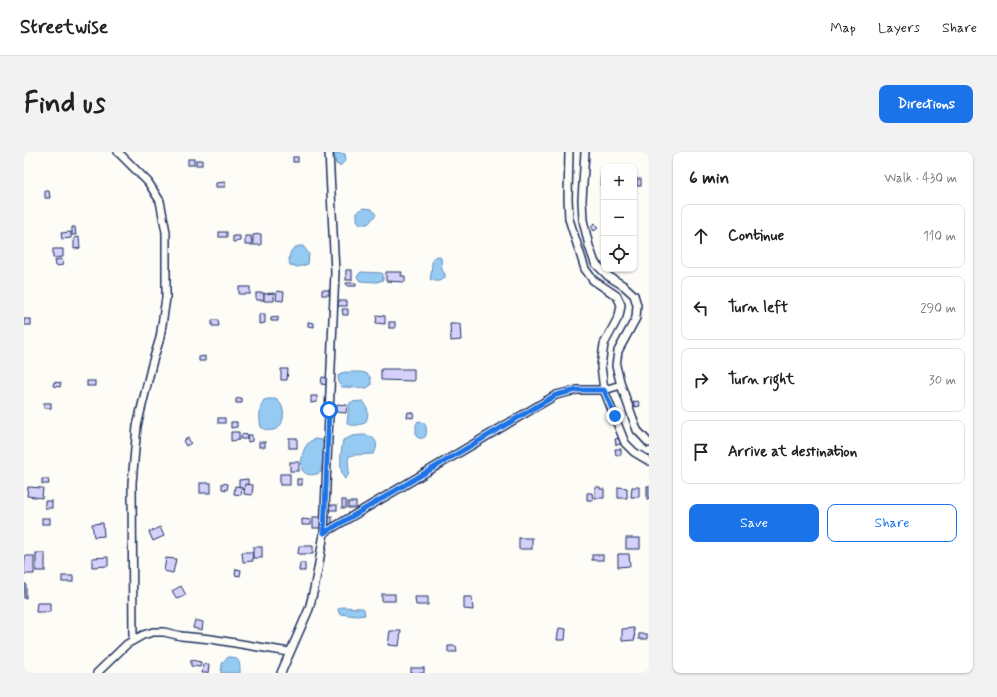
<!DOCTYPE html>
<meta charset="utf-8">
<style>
body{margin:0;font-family:Mynerve,sans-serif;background:#f2f2f2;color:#222}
.controls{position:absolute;right:12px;top:12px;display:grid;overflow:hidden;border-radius:8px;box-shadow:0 1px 3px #0004}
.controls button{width:36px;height:36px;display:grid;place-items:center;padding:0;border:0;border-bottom:1px solid #e0e0e0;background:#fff;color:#222;font:20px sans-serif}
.stop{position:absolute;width:12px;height:12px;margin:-9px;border:3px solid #1a73e8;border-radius:50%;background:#fff}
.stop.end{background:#1a73e8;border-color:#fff;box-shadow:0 1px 4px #0008}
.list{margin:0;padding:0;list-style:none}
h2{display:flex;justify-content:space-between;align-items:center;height:52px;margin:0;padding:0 16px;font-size:17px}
h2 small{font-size:13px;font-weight:400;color:#767676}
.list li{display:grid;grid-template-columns:26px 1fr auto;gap:12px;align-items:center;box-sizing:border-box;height:64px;margin:0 8px 8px;padding:0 8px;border:1px solid #e0e0e0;border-radius:8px}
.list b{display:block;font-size:15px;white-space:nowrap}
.list em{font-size:13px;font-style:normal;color:#767676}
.actions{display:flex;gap:8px;padding:12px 16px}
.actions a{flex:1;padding:9px 0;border:1px solid #1a73e8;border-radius:8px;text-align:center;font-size:14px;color:#1a73e8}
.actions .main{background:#1a73e8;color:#fff}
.icon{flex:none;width:22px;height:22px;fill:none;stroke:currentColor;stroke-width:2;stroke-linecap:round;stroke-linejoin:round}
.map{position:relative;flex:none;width:625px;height:521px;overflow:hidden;border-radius:8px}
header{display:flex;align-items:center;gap:24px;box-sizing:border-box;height:56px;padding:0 20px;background:#fff;border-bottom:1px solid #e0e0e0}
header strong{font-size:19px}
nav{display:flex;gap:22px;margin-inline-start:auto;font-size:14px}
.intro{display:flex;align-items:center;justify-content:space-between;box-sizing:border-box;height:96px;padding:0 24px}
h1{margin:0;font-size:28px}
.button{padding:10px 18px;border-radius:8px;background:#1a73e8;color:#fff;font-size:14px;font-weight:700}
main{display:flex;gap:24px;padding:0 24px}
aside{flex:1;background:#fff;border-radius:8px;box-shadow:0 1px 3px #0004}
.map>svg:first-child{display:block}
</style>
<header>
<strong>Streetwise</strong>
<nav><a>Map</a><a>Layers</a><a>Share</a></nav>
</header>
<div class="intro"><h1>Find us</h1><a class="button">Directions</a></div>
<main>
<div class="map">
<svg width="625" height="521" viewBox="0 0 625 521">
<rect width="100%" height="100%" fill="#fdfcf7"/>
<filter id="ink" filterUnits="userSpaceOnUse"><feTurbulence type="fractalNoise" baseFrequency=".025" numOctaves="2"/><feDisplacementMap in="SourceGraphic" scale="8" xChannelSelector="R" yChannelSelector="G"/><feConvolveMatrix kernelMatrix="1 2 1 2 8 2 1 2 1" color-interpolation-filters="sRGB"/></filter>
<g filter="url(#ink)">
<g fill="#95caf3" stroke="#648cb7">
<polygon points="316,1 321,2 322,8 316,14 312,12 310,2"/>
<polygon points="339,56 348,57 352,63 344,72 336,72 333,68 333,60"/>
<path d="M279 94 285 102 284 112 274 115 266 113C264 106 265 98 272 95 274 94 276 94 279 94Z"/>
<path d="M414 104 417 106 418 118 421 122V126C415 130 412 130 406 127 408 120 407 113 409 106Z"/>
<polygon points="337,120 358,121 359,122 359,128 353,130 336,129 333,125 335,122"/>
<path d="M322 220C334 221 348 216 347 233L343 236 318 235 315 232 314 224 317 221Z"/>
<path d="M244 247C246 247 249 247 251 247 263 252 262 276 249 278 244 279 241 278 237 275 235 267 235 255 240 248Z"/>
<path d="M339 249C345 255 345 265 341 271 335 273 328 275 323 271L325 253 327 250Z"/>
<path d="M394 269C403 269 404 279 401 285 397 287 395 287 392 284V273Z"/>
<path d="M337 283C341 283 344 283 347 285 354 288 354 297 349 302L330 303 325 304C322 312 329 321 321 327 314 320 317 298 319 288L329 284Z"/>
<path d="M291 287 298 288C302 297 298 311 297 320 290 324 283 324 278 318 276 308 279 290 291 287Z"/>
<polygon points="318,455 338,456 340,457 341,463 333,464 316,462 315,461 314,457"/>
<path d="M205 505C216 505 216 511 216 521H197C198 513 197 509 205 505Z"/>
</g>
<g fill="#d6d1fa" stroke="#1b2f5e">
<rect x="269" y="5" width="5" height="5"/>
<rect x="164" y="7" width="6" height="6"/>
<rect x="172" y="8" width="6" height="5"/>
<polygon points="577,24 580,24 580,33 576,33"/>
<rect x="613" y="27" width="4" height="7"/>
<polygon points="201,30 201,35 192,35 192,31"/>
<polygon points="21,39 25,39 26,46 21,46"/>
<polygon points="571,71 574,76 570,79 567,74"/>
<polygon points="48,75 51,75 52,83 48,83"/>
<polygon points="47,80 47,86 38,87 37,81"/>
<rect x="195" y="80" width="8" height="5"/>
<polygon points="237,82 237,93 229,93 229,83"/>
<polygon points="209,84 216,84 216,89 209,90"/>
<polygon points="221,84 227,84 228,93 221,93"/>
<polygon points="55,85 56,96 50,97 50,86"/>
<polygon points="29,97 39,97 39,105 29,106"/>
<polygon points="38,107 39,113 32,114 31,108"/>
<rect x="322" y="118" width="6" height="10"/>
<polygon points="362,120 378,120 377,124 381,124 381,130 362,129"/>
<polygon points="322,131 332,131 332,134 323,134"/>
<rect x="215" y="135" width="11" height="7"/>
<rect x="298" y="138" width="7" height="5"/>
<polygon points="253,139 260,140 259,149 252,148"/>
<rect x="232" y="141" width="8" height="7"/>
<polygon points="250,141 250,149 240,149 240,142"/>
<rect x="314" y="149" width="9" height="5"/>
<polygon points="318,157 324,157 324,163 319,163"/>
<polygon points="235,162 241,162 241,171 235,172"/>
<polygon points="353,163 361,164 361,172 352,171"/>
<polygon points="254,165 254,169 247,169 247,166"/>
<rect x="0" y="167" width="7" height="6"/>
<polygon points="188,168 194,168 195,174 188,174"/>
<polygon points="284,170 290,171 290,175 284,174"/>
<rect x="365" y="170" width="6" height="6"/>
<polygon points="426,172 436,172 437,188 427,189"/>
<polygon points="181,204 181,209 175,209 175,205"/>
<polygon points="257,217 264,217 263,228 257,228"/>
<polygon points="357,217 390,217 390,229 357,228"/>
<polygon points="298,225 305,226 305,233 297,232"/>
<rect x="63" y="229" width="8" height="5"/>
<polygon points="30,230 37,231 36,235 29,234"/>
<polygon points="287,244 293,244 293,250 287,251"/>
<polygon points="218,246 218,251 212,251 212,247"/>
<polygon points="614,249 616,254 611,255 609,250"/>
<rect x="20" y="251" width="7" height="5"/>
<polygon points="313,252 323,253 322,261 312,260"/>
<polygon points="384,260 390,261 389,266 383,265"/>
<rect x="194" y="266" width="7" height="5"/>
<polygon points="207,270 213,270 213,275 207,276"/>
<polygon points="207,280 215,280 215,288 207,289"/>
<polygon points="223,282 223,287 217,287 217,283"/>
<polygon points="223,283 228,283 228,289 224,290"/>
<polygon points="164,286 167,291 162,294 159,289"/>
<rect x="265" y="286" width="8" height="10"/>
<polygon points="596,286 597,292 592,293 591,287"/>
<rect x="235" y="290" width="6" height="5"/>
<polygon points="591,297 597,297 597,303 592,303"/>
<rect x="266" y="310" width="9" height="9"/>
<rect x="256" y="322" width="10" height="11"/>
<polygon points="18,327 24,327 25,332 18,332"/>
<polygon points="224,327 224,337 215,338 215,328"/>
<rect x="273" y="327" width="5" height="6"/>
<rect x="176" y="331" width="11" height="10"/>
<polygon points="198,331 204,332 203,338 198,337"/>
<polygon points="221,332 229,333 228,343 220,342"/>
<polygon points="211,334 218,335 217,343 210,342"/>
<rect x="623" y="334" width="2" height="13"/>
<polygon points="4,335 19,336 18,346 3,344"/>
<polygon points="571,335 576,335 576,337 580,337 580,346 571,346"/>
<polygon points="594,335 603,336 603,346 594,346"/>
<polygon points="608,335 615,335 615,345 607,345"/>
<polygon points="563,341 568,341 569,348 563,348"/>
<rect x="318" y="348" width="4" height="8"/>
<rect x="21" y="349" width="7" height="7"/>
<rect x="324" y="350" width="8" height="6"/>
<rect x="304" y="353" width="9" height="5"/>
<rect x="289" y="365" width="10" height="11"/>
<rect x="303" y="365" width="5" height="8"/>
<rect x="18" y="366" width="8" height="6"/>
<polygon points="278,367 287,368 287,373 278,373"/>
<polygon points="79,371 80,384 70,385 68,372"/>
<polygon points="136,375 140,384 129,389 125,380"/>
<rect x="495" y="386" width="13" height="11"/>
<rect x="602" y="386" width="14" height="11"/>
<polygon points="275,394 289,394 289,402 274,402"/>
<rect x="229" y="395" width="9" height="11"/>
<polygon points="218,400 228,400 229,409 219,410"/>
<rect x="12" y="401" width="9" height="18"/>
<polygon points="594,402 605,402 606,414 594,415"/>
<rect x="568" y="403" width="11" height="5"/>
<polygon points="1,404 10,404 10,422 0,422"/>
<polygon points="84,405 84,414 68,415 68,406"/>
<polygon points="142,406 152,407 149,421 140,419"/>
<polygon points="276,411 281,411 281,419 275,419"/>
<polygon points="212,417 217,418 216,424 211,423"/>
<rect x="38" y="424" width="11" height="6"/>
<rect x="0" y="432" width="2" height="14"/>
<polygon points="157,434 162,443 153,447 148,439"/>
<rect x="358" y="442" width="13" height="7"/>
<polygon points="391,445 404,445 404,453 392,453"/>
<polygon points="440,445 448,445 449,458 440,457"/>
<polygon points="13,451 26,451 26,460 12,460"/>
<polygon points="171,468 179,470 178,478 169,476"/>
<polygon points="535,476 542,477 541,488 533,488"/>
<polygon points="610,476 611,488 598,489 598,477"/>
<polygon points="366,479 377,479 375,494 364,493"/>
<rect x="615" y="482" width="8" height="5"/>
<polygon points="424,494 432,494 433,500 424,500"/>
<polygon points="167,508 177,510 176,515 167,514"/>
<polygon points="179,512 185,513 184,521 178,521"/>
<rect x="387" y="516" width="13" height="5"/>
</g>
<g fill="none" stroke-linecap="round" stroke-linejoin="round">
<defs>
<g id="street">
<polyline points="94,0 124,30 136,49 142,80 142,146 136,186 128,212 113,274 108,331 109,488"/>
<polyline points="545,0 544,46 545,67 561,117 569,128 593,144 597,153 595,164 580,192 577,214 580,238 601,291 610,300 625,309"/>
<polyline points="561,0 558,48 559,68 565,94 571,111 584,124 600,134 610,143 613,153 612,166 594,199 592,214 597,233 613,278 625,291"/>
<polyline points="300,381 532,243 553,238 580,238 597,233"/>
<polyline points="73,521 103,492 119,483 129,480 140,480 157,484 187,487 265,500"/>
<polyline points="257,521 285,457 290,437 294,417 300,381 311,120 305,0"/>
</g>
</defs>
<use href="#street" stroke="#1b2f5e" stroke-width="10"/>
<use href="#street" stroke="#fdfcf7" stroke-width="7"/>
</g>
</g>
<g fill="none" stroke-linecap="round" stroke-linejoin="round" filter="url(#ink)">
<polyline stroke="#1a73e8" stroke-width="5" points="305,258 300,381 532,243 553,238 580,238 591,264"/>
</g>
</svg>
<div class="controls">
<button>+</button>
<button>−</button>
<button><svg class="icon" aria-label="locate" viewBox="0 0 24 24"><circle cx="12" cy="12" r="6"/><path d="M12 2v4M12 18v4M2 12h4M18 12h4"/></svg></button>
</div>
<div class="stop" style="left:305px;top:258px"></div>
<div class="stop end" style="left:591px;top:264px"></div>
</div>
<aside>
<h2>6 min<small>Walk · 430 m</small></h2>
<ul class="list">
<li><svg class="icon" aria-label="ahead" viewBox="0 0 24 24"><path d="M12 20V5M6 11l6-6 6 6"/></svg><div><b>Continue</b></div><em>110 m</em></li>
<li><svg class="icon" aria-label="left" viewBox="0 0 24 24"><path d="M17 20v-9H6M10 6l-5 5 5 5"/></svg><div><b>Turn left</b></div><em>290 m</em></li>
<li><svg class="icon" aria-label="right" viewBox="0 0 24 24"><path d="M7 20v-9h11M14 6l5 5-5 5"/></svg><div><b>Turn right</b></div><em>30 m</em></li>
<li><svg class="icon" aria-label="arrive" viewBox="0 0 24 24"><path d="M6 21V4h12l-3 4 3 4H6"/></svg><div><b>Arrive at destination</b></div></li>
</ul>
<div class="actions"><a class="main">Save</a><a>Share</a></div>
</aside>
</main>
